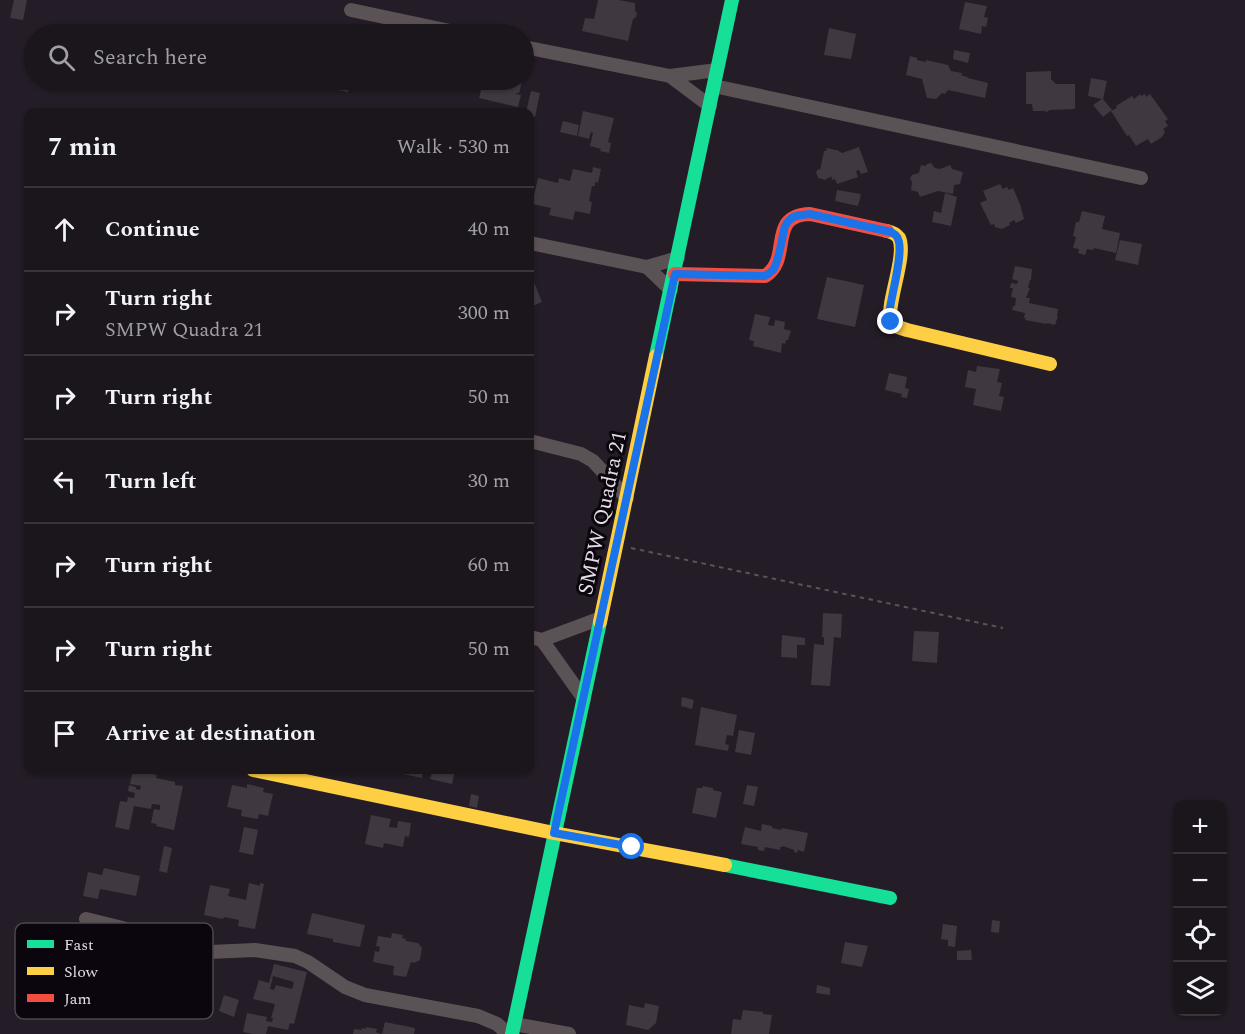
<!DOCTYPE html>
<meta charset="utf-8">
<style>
body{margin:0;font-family:Spectral,serif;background:#241e25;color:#f1f3f6}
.controls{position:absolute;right:18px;bottom:18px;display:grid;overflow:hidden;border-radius:12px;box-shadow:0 2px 4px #0004}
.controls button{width:54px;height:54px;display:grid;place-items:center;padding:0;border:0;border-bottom:2px solid #39343b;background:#1b151c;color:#f1f3f6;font:30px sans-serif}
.stop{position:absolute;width:18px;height:18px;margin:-14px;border:4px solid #1a73e8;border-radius:50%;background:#fff}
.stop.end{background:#1a73e8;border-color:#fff;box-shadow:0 2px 6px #0008}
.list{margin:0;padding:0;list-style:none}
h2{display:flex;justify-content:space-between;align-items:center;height:78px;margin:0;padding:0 24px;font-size:26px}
h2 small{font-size:20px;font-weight:400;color:#a09fa3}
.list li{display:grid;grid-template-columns:39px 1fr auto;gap:18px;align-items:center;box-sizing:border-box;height:84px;padding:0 24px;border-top:2px solid #39343b}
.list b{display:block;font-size:22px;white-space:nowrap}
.list p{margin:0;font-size:20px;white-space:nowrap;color:#a09fa3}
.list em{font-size:20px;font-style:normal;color:#a09fa3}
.icon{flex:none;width:33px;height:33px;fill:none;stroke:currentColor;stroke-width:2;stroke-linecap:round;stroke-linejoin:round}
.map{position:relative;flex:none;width:1245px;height:1034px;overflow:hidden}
.search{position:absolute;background:#1b151c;box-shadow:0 2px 4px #0004;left:24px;top:24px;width:510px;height:66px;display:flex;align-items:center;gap:15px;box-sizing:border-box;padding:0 21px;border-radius:33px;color:#a09fa3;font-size:22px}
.panel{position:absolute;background:#1b151c;box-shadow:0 2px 4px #0004;left:24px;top:108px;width:510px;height:666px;border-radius:12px}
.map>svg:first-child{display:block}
</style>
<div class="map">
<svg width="1245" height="1034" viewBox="0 0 1245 1034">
<rect width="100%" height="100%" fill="#241c26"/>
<g fill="#3f3840" fill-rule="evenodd">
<polygon points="14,0 27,0 23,20 10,18"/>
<polygon points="598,0 619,0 635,3 635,11 637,13 636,17 633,19 628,41 582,31 585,18 594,19"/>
<polygon points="965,2 987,6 984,17 988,18 986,27 982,26 981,34 959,29"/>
<polygon points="829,28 856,34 851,59 824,55"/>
<polygon points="954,50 970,53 968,63 953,59"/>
<polygon points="910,56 917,58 917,60 926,62 926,60 948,65 951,71 962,73 961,75 967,77 968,78 988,83 985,98 948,90 945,94 942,93 936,99 927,98 922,79 906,75"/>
<polygon points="1051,71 1051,79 1056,84 1075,84 1075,109 1050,110 1047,112 1044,111 1033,111 1032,104 1026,104 1026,72"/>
<polygon points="1091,78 1107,81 1103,99 1112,110 1103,117 1093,105 1102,99 1088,96"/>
<polygon points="329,80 350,80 348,92 327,88"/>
<polygon points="478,80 519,80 518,81 522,82 519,93 516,93 516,94 521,95 518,107 479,98 483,82"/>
<polygon points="531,91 540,93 535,117 530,116 530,112 526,112"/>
<polygon points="1140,94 1141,96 1145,94 1146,97 1150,94 1168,119 1165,121 1168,126 1163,129 1165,132 1162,137 1151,144 1148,139 1136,146 1129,135 1127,136 1111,111 1117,108 1116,106 1132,96 1134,99"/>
<polygon points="583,111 614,118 608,142 611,143 609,153 600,151 601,149 590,146 593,133 591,132 589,139 578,136"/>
<polygon points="563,121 579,125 577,136 560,132"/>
<polygon points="859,147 868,172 861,174 859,170 856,171 858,177 837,184 835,179 832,180 831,176 829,178 827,178 826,180 818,178 816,172 818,169 820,170 824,151 826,151 827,148 835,150 837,150 842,153"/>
<polygon points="931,163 935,168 940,169 950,165 952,169 963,172 960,184 954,185 953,194 938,191 920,197 918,192 911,190 912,182 910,178 912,175 919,173 921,165 926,166 927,164"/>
<polygon points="593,167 601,169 598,183 595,182 595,186 592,186 589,201 592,202 590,214 575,211 573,220 549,215 551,208 532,204 538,178 558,183 559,178 570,181 573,169 592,173"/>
<polygon points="1000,184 1003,189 1007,187 1009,190 1013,188 1020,204 1024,219 1016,223 1014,220 1009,223 1010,225 1002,229 995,227 994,224 991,225 980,203 987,200 983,191"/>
<polygon points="837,190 861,194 858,206 835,201"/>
<polygon points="945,193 957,197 951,226 932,222 934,211 941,213"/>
<polygon points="1082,211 1105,216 1102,229 1120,233 1116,253 1094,248 1093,250 1087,249 1085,255 1078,253 1079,249 1073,248 1076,237 1073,236 1076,222 1079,222"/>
<polygon points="1120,240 1142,244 1138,265 1115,260"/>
<polygon points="1015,266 1032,269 1031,280 1030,280 1028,288 1030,288 1026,298 1030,298 1029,303 1058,309 1057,316 1058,316 1055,325 1047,323 1047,324 1025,320 1026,318 1024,318 1025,313 1012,310 1013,306 1015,306 1016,298 1011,297 1013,288 1010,288 1011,283 1017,284 1018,281 1012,279"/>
<polygon points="827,277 864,285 855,327 817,319"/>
<polygon points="533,280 542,302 530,307 530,282"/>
<polygon points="755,314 770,317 768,325 774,326 775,320 785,322 784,329 791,331 788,340 786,340 785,344 782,343 781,353 753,346 754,341 749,340"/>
<polygon points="977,366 1000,369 997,382 1002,383 999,396 1004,397 1001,411 973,405 976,389 965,387 968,370 976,372"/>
<polygon points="889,373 907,377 905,388 909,389 907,398 901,397 902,394 885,390"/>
<polygon points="823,613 842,614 841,638 834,637 830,686 811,685 814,644 824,645 824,637 822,637"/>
<polygon points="914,631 939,632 937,663 912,661"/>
<polygon points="782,635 805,638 805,645 797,645 797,658 781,657"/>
<polygon points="682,697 694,700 692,709 681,706"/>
<polygon points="701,707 737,715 733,736 727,735 725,744 729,745 728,751 695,745"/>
<polygon points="739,730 755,733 751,755 735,752"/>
<polygon points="133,770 157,775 156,778 175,782 175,785 183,786 174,830 156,826 157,824 151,823 154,809 160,810 160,805 152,804 151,809 134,806 129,830 115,827 120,801 127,802 128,797 134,798 135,793 128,791 129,785 136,787 136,789 140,790 141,786 130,784"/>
<polygon points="399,770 455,770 452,784 430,779 432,773 423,771 422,778 398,773"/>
<polygon points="247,784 264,788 263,792 273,794 268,816 259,814 258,819 241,816 242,810 227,807 232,785 247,788"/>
<polygon points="747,785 758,787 754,806 743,804"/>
<polygon points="703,786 713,788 713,790 722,792 716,818 692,813 697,788 702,788"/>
<polygon points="471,794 479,796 477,808 469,806"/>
<polygon points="371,815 391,819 389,827 397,828 398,821 411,823 409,837 405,836 403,847 384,843 383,848 365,844"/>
<polygon points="762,824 772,826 772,828 781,830 782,828 808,833 804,852 798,850 797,853 794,852 794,850 783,846 783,847 780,847 780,850 765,847 764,851 758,850 758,847 741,844 745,827 761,831"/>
<polygon points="244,827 258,830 253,855 239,852"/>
<polygon points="164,846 172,848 167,873 159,871"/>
<polygon points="104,868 140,876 136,896 100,889 98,899 83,896 88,872 102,875"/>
<polygon points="249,883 260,886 260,883 264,884 255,929 238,926 239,920 224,917 223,919 204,915 210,885 230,889 228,896 246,900"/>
<polygon points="312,913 365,925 360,947 333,942 333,939 307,934"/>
<polygon points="992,920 1000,921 999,933 991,932"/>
<polygon points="943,924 957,926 955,947 948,946 948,940 941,939"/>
<polygon points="392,933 403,935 402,938 406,939 406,941 418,943 422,948 420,960 414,963 411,962 406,977 393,975 394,966 373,962 375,951 379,952 380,947 376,946 378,936 391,938"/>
<polygon points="845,942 868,946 862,967 841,963"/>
<polygon points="971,950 972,960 957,960 957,951"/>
<path d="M274 964 307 972 294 1024 290 1023 288 1030 268 1026 266 1034H253L243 1032 247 1013 267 1017 266 1021 272 1022 273 1018H271L275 1004 253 999 259 980 269 983ZM273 976 294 982 292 989 276 985 274 990 270 989Z"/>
<polygon points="817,985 830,988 830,995 816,993"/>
<polygon points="224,995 239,1000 234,1017 219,1011"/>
<polygon points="645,1003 659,1006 656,1023 648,1030 626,1025 629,1005 644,1008"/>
<polygon points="743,1010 763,1012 763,1014 772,1015 769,1034 731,1034 733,1019 741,1020"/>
<polygon points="385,1022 415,1028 414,1034 382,1034"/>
<polygon points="366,1027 377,1029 376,1032 381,1034 353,1034 354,1029 362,1030 362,1028 366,1029"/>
</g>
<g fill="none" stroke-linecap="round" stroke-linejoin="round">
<polyline stroke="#5a5457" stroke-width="2" stroke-dasharray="4.5 4.5" stroke-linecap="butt" points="631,548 1003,628"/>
<g stroke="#5a5254" stroke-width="14">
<polyline points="351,10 464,34"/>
<polyline points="524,47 670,76 717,70"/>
<polyline points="670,76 710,106"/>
<polyline points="714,86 1141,178"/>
<polyline points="530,243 647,267 678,258"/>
<polyline points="647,267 671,290"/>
<polyline points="530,441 581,454 593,461 627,498"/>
<polyline points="530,637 542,640 601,618"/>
<polyline points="542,640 584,699"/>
<polyline points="86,919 171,940 198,950 210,952 255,950 295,956 308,962 345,987 365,995 478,1016 497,1024 508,1034"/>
<polyline points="514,1024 569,1034"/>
</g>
<g stroke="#16e098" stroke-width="14">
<polyline points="656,356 732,0"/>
<polyline points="725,865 890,898"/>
<polyline points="512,1034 600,622"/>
</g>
<g stroke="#ffcf43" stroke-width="14">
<path d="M887 231C892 232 896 234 899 238 907 255 887 301 890 322L898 327 907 330 1050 364"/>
<polyline points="600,622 656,356"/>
<polyline points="253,770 554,833 725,865"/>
</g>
<path stroke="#f24e42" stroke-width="14" d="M675 274 765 276C793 259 766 215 810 214L887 231"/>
</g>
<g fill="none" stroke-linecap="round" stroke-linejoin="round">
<path stroke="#1a73e8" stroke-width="8" d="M632 847 554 833 675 274 765 276C769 274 770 273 773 270 779 262 782 237 785 226 791 215 798 215 810 214L891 232C895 235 897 235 898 239 904 251 892 293 890 308L889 315 891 322"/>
</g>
<g text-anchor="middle" stroke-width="6" stroke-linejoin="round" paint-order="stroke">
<g font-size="21" fill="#e5dce7" stroke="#0b060d">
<text transform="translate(602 513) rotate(-78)" y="7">SMPW Quadra 21</text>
</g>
</g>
<rect x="15" y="923" width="198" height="96" rx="9" fill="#0b060d" stroke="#4c464e" stroke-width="1.5"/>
<rect x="27" y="940" width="27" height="8" fill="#16e098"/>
<rect x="27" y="967" width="27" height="8" fill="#ffcf43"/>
<rect x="27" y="994" width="27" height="8" fill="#f24e42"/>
<g font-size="16" fill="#e5dce7">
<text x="64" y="950">Fast</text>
<text x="64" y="977">Slow</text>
<text x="64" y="1004">Jam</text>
</g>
</svg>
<div class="controls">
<button>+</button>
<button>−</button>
<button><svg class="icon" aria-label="locate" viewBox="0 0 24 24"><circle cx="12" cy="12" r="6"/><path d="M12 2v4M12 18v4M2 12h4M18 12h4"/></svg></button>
<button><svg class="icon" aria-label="layers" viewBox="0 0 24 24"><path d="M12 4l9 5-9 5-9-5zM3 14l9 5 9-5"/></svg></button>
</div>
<div class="stop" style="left:632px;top:847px"></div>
<div class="stop end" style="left:891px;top:322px"></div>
<div class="search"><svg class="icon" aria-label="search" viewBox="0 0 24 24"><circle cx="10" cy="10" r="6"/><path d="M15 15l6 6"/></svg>Search here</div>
<section class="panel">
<h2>7 min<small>Walk · 530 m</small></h2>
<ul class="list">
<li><svg class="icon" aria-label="ahead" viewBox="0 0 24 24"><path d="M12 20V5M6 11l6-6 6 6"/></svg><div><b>Continue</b></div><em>40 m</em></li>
<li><svg class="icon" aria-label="right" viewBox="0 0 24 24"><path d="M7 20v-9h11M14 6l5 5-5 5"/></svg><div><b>Turn right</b><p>SMPW Quadra 21</p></div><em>300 m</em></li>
<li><svg class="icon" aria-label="right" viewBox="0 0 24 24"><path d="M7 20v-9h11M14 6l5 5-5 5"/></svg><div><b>Turn right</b></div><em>50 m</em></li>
<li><svg class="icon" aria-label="left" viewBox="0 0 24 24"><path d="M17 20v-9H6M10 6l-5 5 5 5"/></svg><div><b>Turn left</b></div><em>30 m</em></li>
<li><svg class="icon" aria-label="right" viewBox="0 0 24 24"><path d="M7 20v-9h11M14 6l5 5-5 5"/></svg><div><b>Turn right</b></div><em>60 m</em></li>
<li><svg class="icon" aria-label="right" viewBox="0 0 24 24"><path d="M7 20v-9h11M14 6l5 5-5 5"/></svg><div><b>Turn right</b></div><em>50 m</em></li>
<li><svg class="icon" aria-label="arrive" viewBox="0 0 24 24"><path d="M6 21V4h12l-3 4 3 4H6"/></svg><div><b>Arrive at destination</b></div></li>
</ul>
</section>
</div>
